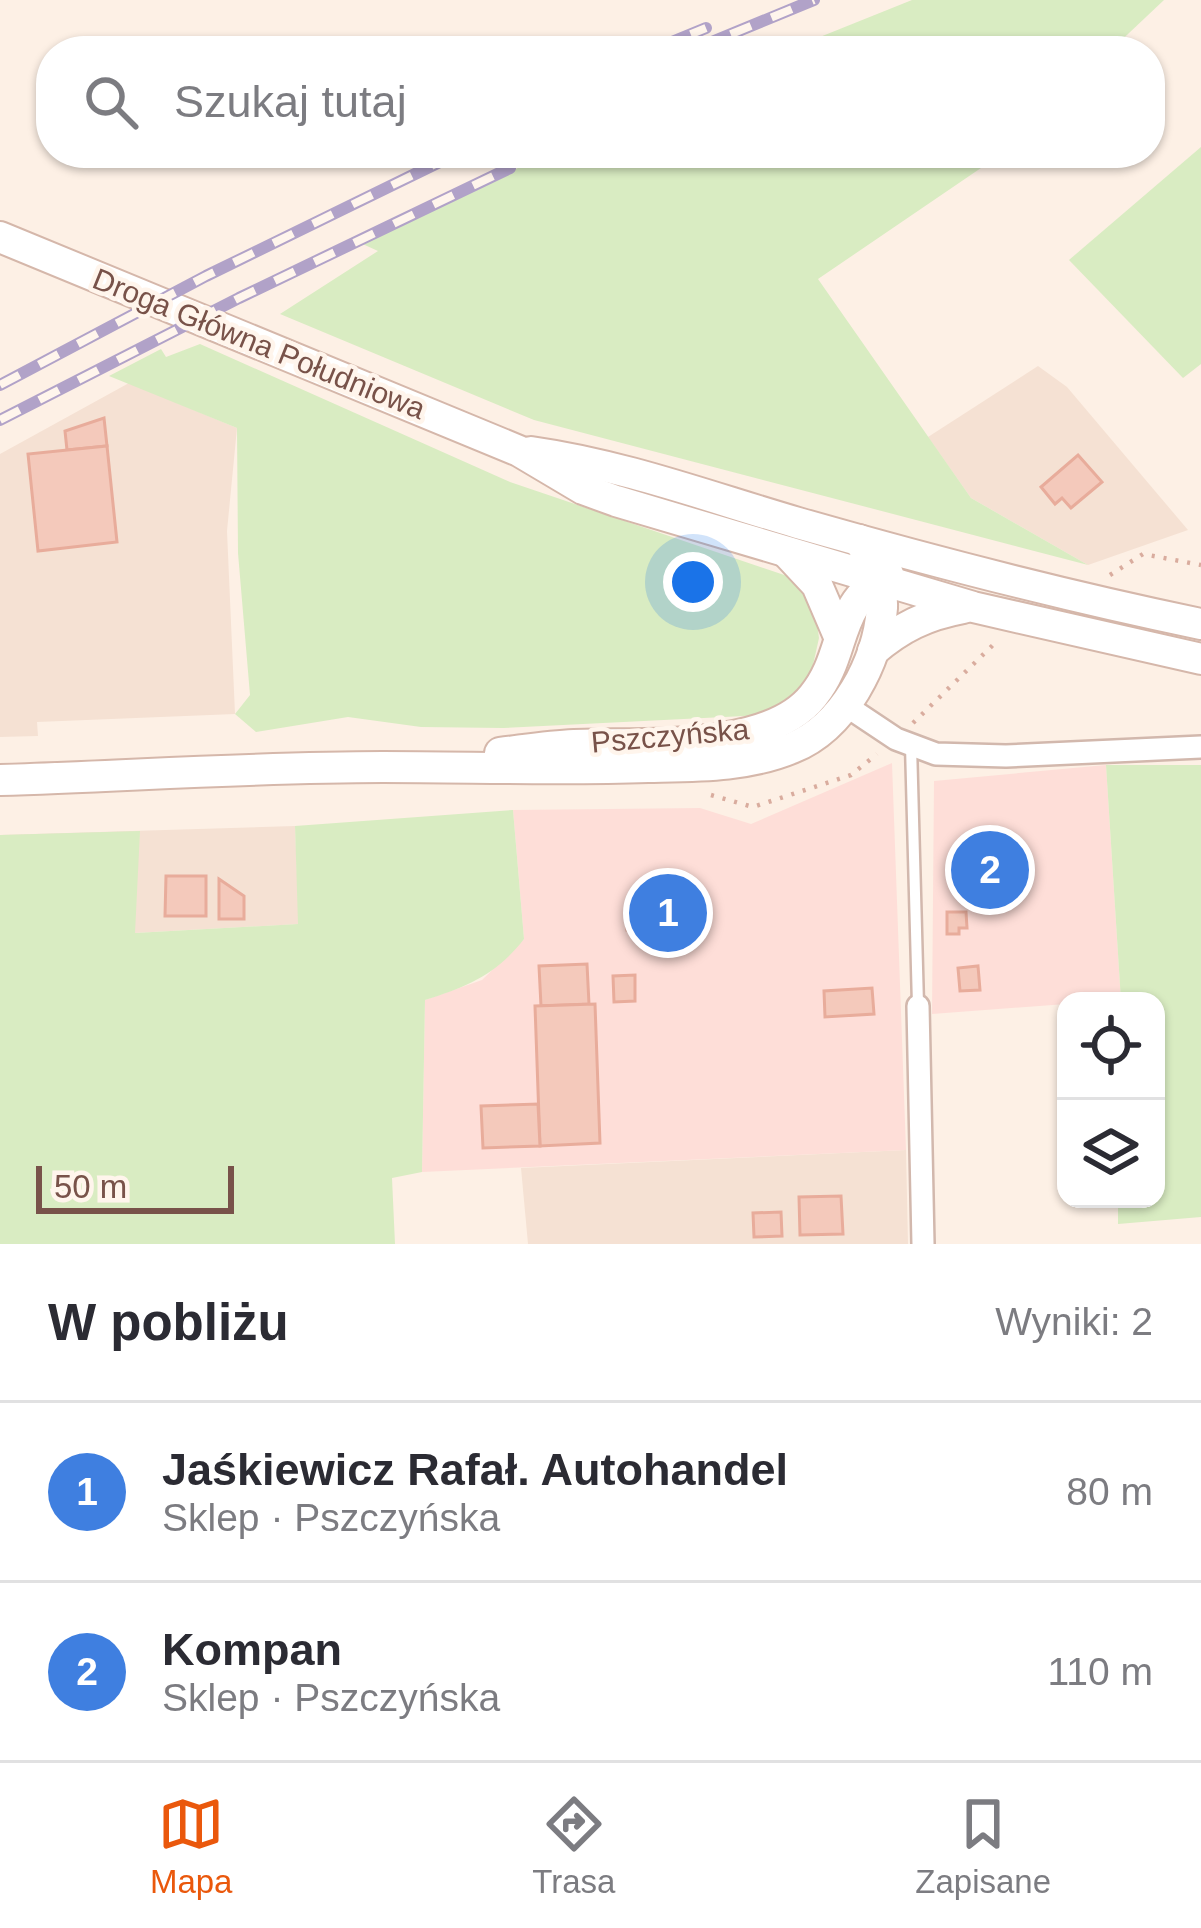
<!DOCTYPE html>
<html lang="pl">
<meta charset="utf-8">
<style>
body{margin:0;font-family:Arial,sans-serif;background:#f7f7f7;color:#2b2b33}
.controls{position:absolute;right:36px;bottom:36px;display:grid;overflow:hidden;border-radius:24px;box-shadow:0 3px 9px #0004}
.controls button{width:108px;height:108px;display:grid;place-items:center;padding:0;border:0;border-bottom:3px solid #e1e1e2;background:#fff;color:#2b2b33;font:60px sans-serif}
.scale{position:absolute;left:36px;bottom:30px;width:198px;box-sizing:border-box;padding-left:12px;border:6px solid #785249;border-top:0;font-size:33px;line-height:42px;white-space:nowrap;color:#785249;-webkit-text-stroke:9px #fff5ec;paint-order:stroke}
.you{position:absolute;left:693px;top:582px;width:42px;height:42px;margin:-30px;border:9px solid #fff;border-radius:50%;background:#1a73e8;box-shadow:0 0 0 18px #1a73e833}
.badge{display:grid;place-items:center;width:78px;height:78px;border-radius:50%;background:#ea580c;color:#fff;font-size:39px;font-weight:700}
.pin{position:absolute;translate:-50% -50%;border:6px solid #fff;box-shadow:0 3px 12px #0006}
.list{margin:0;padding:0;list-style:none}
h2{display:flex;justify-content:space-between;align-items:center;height:156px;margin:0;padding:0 48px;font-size:51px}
h2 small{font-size:39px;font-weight:400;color:#7c7c81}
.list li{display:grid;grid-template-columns:78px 1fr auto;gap:36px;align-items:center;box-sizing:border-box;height:180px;padding:0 48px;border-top:3px solid #e1e1e2}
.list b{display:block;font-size:45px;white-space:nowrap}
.list p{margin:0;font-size:39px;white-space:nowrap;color:#7c7c81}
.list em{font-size:39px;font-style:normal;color:#7c7c81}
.icon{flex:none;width:66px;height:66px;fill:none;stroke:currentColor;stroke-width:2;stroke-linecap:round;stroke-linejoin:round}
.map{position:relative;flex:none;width:1201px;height:1244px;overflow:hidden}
.search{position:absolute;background:#fff;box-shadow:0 3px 9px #0004;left:36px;right:36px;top:36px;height:132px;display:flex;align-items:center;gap:30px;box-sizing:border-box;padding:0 42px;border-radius:48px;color:#7c7c81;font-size:45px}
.sheet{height:516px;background:#fff}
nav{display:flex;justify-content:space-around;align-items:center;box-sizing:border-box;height:168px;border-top:3px solid #e1e1e2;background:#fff;font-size:33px;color:#7c7c81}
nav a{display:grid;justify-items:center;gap:6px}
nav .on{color:#ea580c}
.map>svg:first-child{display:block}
</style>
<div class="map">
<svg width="1201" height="1244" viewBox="0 0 1201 1244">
<rect width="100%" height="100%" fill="#fdf0e5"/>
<g fill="#f5e1d3">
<polygon points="1038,366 1067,387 1188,530 1088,565 971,498 928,437"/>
<polygon points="129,383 237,428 227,531 235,714 37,722 38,736 0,737 0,454"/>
<polygon points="295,826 299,924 134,933 0,835"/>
<polygon points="906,1150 908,1244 528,1244 521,1168"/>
</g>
<g fill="#feded8">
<polygon points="892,763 906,1150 422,1172 425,1000 482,980 524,939 513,810 700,808 751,824"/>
<polygon points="1106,765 1121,1001 1066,1001 1066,1004 932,1014 934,781"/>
</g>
<g fill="#d9ecc2">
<polygon points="912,0 1164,0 1110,51 785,51"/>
<polygon points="1201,147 1201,364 1183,378 1069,260"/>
<polygon points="551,153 1003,153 818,279 971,498 1088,565 534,420 280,314 378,251 356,241"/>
<polygon points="200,344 510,482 796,579 814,602 819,638 813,665 807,683 764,715 503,728 421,727 348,717 256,732 235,714 250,695 238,553 237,428 109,376 161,349 166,357"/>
<polygon points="1106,765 1201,765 1201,1217 1118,1224 1118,1199 1156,1199 1156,1001 1121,1001"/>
<path d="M513 810 524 939C497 974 467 987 425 1000L422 1172 392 1178 395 1244H0V835L140 831 135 933 298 924 295 826Z"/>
</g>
<g fill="#f4c9bb" stroke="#e8ac9b" stroke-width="3">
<polygon points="104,418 107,446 67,450 65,431"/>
<polygon points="107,446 117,542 38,551 28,454"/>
<polygon points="1078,455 1102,482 1071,508 1062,498 1055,504 1041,487"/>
<polygon points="166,876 206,876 206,916 165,916"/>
<polygon points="219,879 244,896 244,919 219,919"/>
<polygon points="651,909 651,928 627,930 626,910"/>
<polygon points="947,912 966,912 967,928 959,928 959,934 947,934"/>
<polygon points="587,964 589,1004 541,1006 539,966"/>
<polygon points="978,966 980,990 960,991 958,968"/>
<polygon points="635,975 635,1001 614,1002 613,976"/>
<polygon points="872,988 874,1014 825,1017 824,991"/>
<polygon points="595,1004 600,1143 540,1146 535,1006"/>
<polygon points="538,1104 540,1146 483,1148 481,1106"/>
<polygon points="841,1196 843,1234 800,1235 799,1197"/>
<polygon points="781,1212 782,1236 754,1237 753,1213"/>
</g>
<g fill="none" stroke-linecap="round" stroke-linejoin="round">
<defs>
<polyline id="service" points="911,745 918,1005"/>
<g id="minor">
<polyline points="845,705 896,739 936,754 1006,756 1201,747"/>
<polyline points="918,1006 923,1244"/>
</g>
<g id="secondary">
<polyline points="0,237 519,451 583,489 616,501 973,607 1201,659"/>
<path d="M531 452C623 465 709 497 798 523 931 561 1065 596 1201 624"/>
<polyline points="788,554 817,585 838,634"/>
<path d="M873 651C901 627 926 615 963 608"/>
<path d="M500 753C525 750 549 746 574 745 640 742 768 753 813 696 848 653 832 606 888 574"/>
<path d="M0 780C128 776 256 767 383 767 472 767 560 770 648 767 697 766 746 767 792 748 844 727 878 662 882 608 883 585 871 559 859 540"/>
</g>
</defs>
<use href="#service" stroke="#d2b8ad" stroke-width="15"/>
<use href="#minor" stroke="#d2b8ad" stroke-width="26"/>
<use href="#secondary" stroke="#d5b7aa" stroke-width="34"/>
<g stroke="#d9ac9e" stroke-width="4.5" stroke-dasharray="3 9" stroke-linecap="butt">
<polyline points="1110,575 1143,554 1201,565"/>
<polyline points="913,723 995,643"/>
<polyline points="711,795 753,807 851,775 877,754"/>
</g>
<use href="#service" stroke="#fff" stroke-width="10"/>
<use href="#minor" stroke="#fff" stroke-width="21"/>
<use href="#secondary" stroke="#fff" stroke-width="30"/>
<defs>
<g id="rail">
<polyline points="650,51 706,28"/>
<polyline points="690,51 814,0"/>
<polyline points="0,385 206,276 458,153"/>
<polyline points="0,420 239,298 510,168"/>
</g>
</defs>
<use href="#rail" stroke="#b1a2c8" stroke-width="12"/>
<use href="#rail" stroke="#fff5ec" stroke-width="8" stroke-dasharray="22" stroke-linecap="butt"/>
</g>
<g text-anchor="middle" stroke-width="9" stroke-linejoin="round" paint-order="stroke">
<g font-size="30" fill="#785249" stroke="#fff5ec">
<text transform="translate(259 344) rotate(22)" y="10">Droga Główna Południowa</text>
<text transform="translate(670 736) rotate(-5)" y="10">Pszczyńska</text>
</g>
</g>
</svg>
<div class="controls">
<button><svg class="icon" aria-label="locate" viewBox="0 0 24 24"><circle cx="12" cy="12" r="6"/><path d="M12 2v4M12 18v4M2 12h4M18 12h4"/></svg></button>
<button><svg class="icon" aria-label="layers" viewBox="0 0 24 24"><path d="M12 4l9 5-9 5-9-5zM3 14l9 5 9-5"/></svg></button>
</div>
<div class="scale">50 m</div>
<div class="you"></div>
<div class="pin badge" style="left:668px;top:913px;background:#3f7fe0">1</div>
<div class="pin badge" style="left:990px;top:870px;background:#3f7fe0">2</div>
<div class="search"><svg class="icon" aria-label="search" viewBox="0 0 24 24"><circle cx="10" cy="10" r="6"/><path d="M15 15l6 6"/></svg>Szukaj tutaj</div>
</div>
<section class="sheet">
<h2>W pobliżu<small>Wyniki: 2</small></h2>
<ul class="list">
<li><span class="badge" style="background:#3f7fe0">1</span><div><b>Jaśkiewicz Rafał. Autohandel</b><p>Sklep · Pszczyńska</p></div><em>80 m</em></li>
<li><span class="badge" style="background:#3f7fe0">2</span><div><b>Kompan</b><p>Sklep · Pszczyńska</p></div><em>110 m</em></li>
</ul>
</section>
<nav>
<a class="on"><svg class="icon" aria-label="map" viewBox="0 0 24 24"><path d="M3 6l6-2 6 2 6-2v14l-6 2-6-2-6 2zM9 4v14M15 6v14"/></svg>Mapa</a>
<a><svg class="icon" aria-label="directions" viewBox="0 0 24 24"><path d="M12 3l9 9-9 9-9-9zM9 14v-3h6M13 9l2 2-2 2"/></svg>Trasa</a>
<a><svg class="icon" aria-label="saved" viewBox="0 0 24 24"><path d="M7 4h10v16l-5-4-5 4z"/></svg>Zapisane</a>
</nav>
